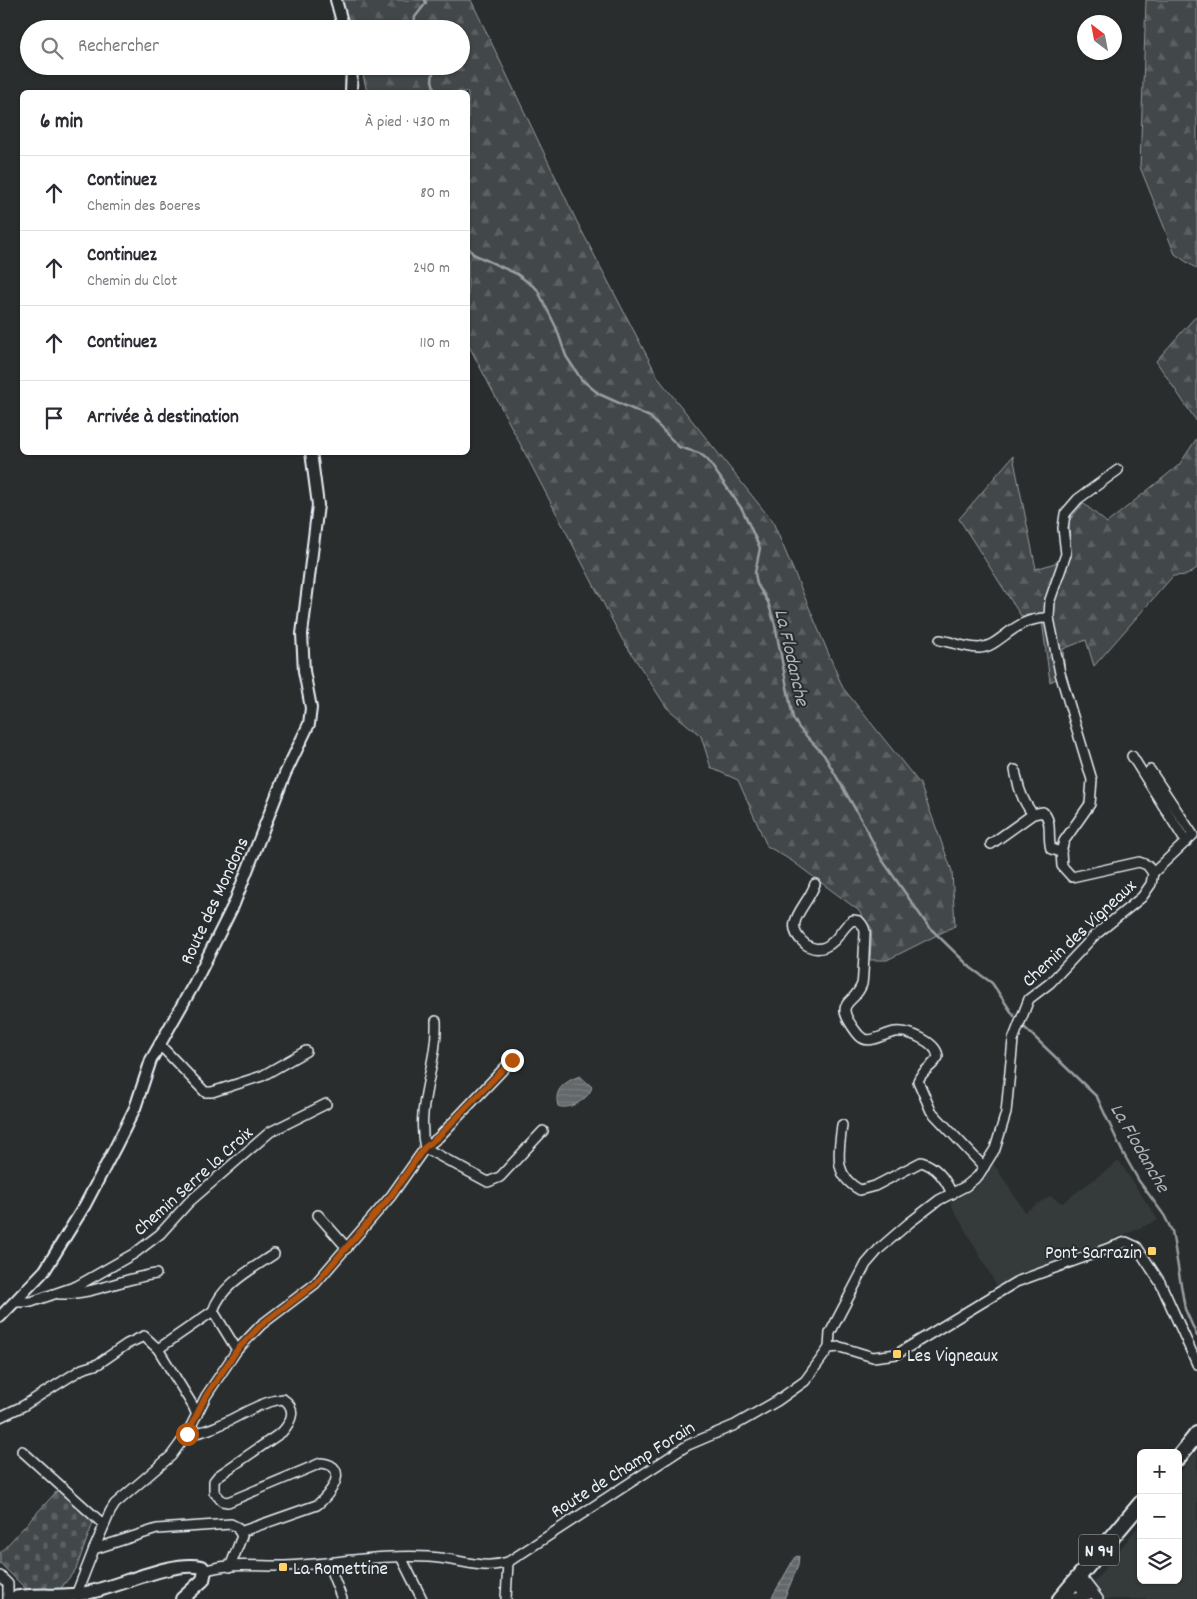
<!DOCTYPE html>
<html lang="fr">
<meta charset="utf-8">
<style>
body{margin:0;font-family:Dekko,sans-serif;background:#f7f7f7;color:#2b2b33}
.controls{position:absolute;right:15px;bottom:15px;display:grid;overflow:hidden;border-radius:8px;box-shadow:0 1px 4px #0004}
.controls button{width:45px;height:45px;display:grid;place-items:center;padding:0;border:0;border-bottom:1px solid #e1e1e2;background:#fff;color:#2b2b33;font:25px sans-serif}
.compass{position:absolute;left:1077px;top:15px;width:45px;height:45px;border-radius:50%;background:#fff;box-shadow:0 1px 4px #0004;rotate:328deg}
.stop{position:absolute;width:15px;height:15px;margin:-11px;border:4px solid #b45309;border-radius:50%;background:#fff}
.stop.end{background:#b45309;border-color:#fff;box-shadow:0 1px 5px #0008}
.list{margin:0;padding:0;list-style:none}
h2{display:flex;justify-content:space-between;align-items:center;height:65px;margin:0;padding:0 20px;font-size:21px}
h2 small{font-size:16px;font-weight:400;color:#7c7c81}
.list li{display:grid;grid-template-columns:32px 1fr auto;gap:15px;align-items:center;box-sizing:border-box;height:75px;padding:0 20px;border-top:1px solid #e1e1e2}
.list b{display:block;font-size:19px;white-space:nowrap}
.list p{margin:0;font-size:16px;white-space:nowrap;color:#7c7c81}
.list em{font-size:16px;font-style:normal;color:#7c7c81}
.icon{flex:none;width:28px;height:28px;fill:none;stroke:currentColor;stroke-width:2;stroke-linecap:round;stroke-linejoin:round}
.map{position:relative;flex:none;width:1197px;height:1599px;overflow:hidden}
.search{position:absolute;background:#fff;box-shadow:0 1px 4px #0004;left:20px;top:20px;width:450px;height:55px;display:flex;align-items:center;gap:12px;box-sizing:border-box;padding:0 18px;border-radius:28px;color:#7c7c81;font-size:19px}
.panel{position:absolute;background:#fff;box-shadow:0 1px 4px #0004;left:20px;top:90px;width:450px;height:365px;border-radius:8px}
.map>svg:first-child{display:block}
</style>
<div class="map">
<svg width="1197" height="1599" viewBox="0 0 1197 1599">
<defs>
<pattern id="forest-firs" width="22" height="20" patternUnits="userSpaceOnUse" patternTransform="scale(1.25)"><rect width="22" height="20" fill="#424648"/><path d="M5 1l3.5 6h-7zM16 11l3.5 6h-7z" fill="#5d6163"/></pattern>
<pattern id="cemetery-stones" width="16" height="16" patternUnits="userSpaceOnUse" patternTransform="scale(1.25)"><rect width="16" height="16" fill="#424648"/><path d="M2 7V4a2 2 0 0 1 4 0v3zM10 15v-3a2 2 0 0 1 4 0v3z" fill="#5d6163"/></pattern>
<pattern id="water-rules" width="6" height="5" patternUnits="userSpaceOnUse" patternTransform="scale(1.25)"><rect width="6" height="5" fill="#63686b"/><path d="M0 2.5h6" fill="none" stroke="#797e81"/></pattern>
</defs>
<rect width="100%" height="100%" fill="#2a2d2e"/>
<filter id="ink" filterUnits="userSpaceOnUse"><feTurbulence type="fractalNoise" baseFrequency=".02" numOctaves="2"/><feDisplacementMap in="SourceGraphic" scale="10" xChannelSelector="R" yChannelSelector="G"/><feConvolveMatrix kernelMatrix="1 2 1 2 8 2 1 2 1" color-interpolation-filters="sRGB"/></filter>
<g filter="url(#ink)">
<g fill="#363a3b">
<polygon points="1119,1161 1158,1220 1107,1242 1024,1272 997,1286 950,1203 975,1188 993,1163 1025,1212 1050,1196 1062,1203"/>
<polygon points="1197,1451 1197,1599 1081,1599 1141,1523 1141,1580 1178,1580 1178,1475"/>
</g>
<g fill="url(#forest-firs)" stroke="#959ca0">
<polygon points="336,0 471,0 576,220 659,379 773,522 843,688 920,784 952,871 955,926 887,960 870,960 872,929 858,910 792,861 767,846 738,780 711,768 701,736 667,708 622,639 468,344 468,92 367,92 361,66 461,66 461,29 347,29"/>
<polygon points="1146,0 1197,0 1197,269 1175,254 1140,167"/>
<polygon points="1197,315 1197,422 1156,361"/>
<polygon points="1197,438 1197,568 1187,575 1173,576 1094,666 1086,640 1063,649 1065,675 1050,682 1041,613 1021,616 959,519 1013,456 1036,569 1071,558 1069,521 1083,503 1107,523 1179,465"/>
</g>
<polygon fill="url(#cemetery-stones)" stroke="#959ca0" points="58,1490 94,1520 76,1569 58,1592 26,1589 0,1563 0,1553"/>
<g fill="url(#water-rules)" stroke="#989fa3">
<path d="M580 1076 592 1087C589 1099 569 1111 558 1106 553 1089 566 1081 580 1076Z"/>
<polygon points="799,1556 798,1566 784,1599 771,1599 795,1557"/>
</g>
<g fill="none" stroke-linecap="round" stroke-linejoin="round">
<g stroke="#989fa3" stroke-width="2.5">
<polyline points="413,29 415,17 426,3 425,0"/>
<polyline points="434,66 432,80 435,92"/>
<polyline points="468,247 473,254 517,274 537,289 556,327 566,356 581,379 599,394 650,417 679,447 699,453 707,459 742,509 760,548 755,573 757,584 768,602 775,625 793,718 799,728 824,755 861,819 881,858 928,926 971,968 992,983 1014,1016"/>
<polyline points="1024,1027 1097,1097 1122,1151 1139,1181 1164,1215 1172,1231 1185,1309 1197,1336"/>
</g>
<defs>
<g id="minor">
<path d="M940 640C952 642 967 648 979 648 1001 647 1013 617 1049 618"/>
<polyline points="1132,756 1186,842"/>
<path d="M1015 770C1018 786 1022 801 1033 814"/>
<polyline points="1150,770 1193,835 1153,873"/>
<path d="M991 844 1033 814 1043 812C1053 821 1047 837 1051 849L1061 852"/>
<path d="M815 884C808 906 781 923 803 942 809 948 817 950 825 947 838 942 842 926 853 920L859 921C862 924 864 927 865 931 865 934 863 981 862 984 854 1007 831 999 857 1033 868 1048 881 1034 895 1032 908 1030 937 1042 938 1057 933 1067 922 1070 918 1081L931 1111 984 1167"/>
<polyline points="159,1044 205,1092 212,1092 262,1076 306,1051"/>
<polyline points="512,1060 439,1137 425,1148 488,1182 500,1177 543,1131"/>
<path d="M842 1125C839 1152 832 1175 860 1190L875 1186 921 1162C936 1166 946 1180 952 1194"/>
<polyline points="318,1215 347,1248"/>
<path d="M59 1294C92 1295 124 1278 156 1274"/>
<polyline points="16,1302 31,1302 77,1286 135,1253 160,1234 189,1202 270,1132 326,1104"/>
<polyline points="829,1348 830,1333 866,1264 879,1249 909,1223 939,1200 966,1186 978,1176 995,1149 1006,1113 1013,1040 1029,999 1050,983 1094,936 1142,897 1151,884 1153,873 1147,865 1139,862 1072,877 1062,866 1061,852 1064,841 1090,804 1092,780 1060,673 1049,618 1050,600 1066,554 1063,528 1065,514 1078,499 1118,470"/>
<polyline points="158,1349 213,1311"/>
<path d="M237 1350 261 1325 315 1284 391 1196 425 1148C415 1106 438 1064 436 1021"/>
<polyline points="0,1417 23,1406 82,1369 98,1364 127,1344 144,1336 158,1349 193,1406 197,1415"/>
<path d="M187 1434C222 1432 249 1403 283 1399 297 1408 292 1421 282 1432L218 1476 214 1481V1492L222 1501 228 1502 321 1463C352 1466 329 1496 317 1505L240 1532"/>
<polyline points="22,1451 104,1525"/>
<path d="M94 1549 110 1512 115 1504 171 1456 187 1434 206 1396 237 1350 213 1311C222 1284 251 1270 274 1254"/>
<polyline points="401,1557 422,1599"/>
<polyline points="328,1563 342,1599"/>
<path d="M205 1571C226 1562 262 1567 285 1566 333 1564 381 1554 429 1557 457 1558 481 1571 508 1562L688 1445 735 1425 777 1401 805 1381 829 1348 840 1347 873 1357 897 1354 1016 1282 1126 1242 1137 1247 1160 1282 1197 1364"/>
<polyline points="0,1576 8,1584 8,1599"/>
<polyline points="1081,1578 1077,1583 1086,1595"/>
<polyline points="1074,1585 1085,1582 1098,1599"/>
<polyline points="76,1595 94,1549 157,1529 231,1524 237,1527 242,1536 230,1567"/>
<polyline points="1071,1598 1088,1595"/>
<polyline points="506,1599 508,1562"/>
</g>
<g id="tertiary">
<polyline points="336,0 344,29"/>
<polyline points="351,92 352,66"/>
<polyline points="0,1317 45,1270 85,1205 116,1146 135,1108 151,1060 194,984 234,904 285,774 309,724 311,708 304,671 302,634 318,505 311,452"/>
</g>
<path id="secondary" d="M10 1599C34 1592 61 1599 86 1593 119 1587 171 1560 202 1567L205 1571 203 1580 182 1599"/>
<g id="primary">
<polyline points="1178,1458 1197,1434"/>
<polyline points="1060,1599 1141,1503"/>
</g>
</defs>
<use href="#minor" stroke="#e8f1f8" stroke-width="12"/>
<use href="#tertiary" stroke="#e8f1f8" stroke-width="14"/>
<use href="#secondary" stroke="#e8f1f8" stroke-width="16"/>
<use href="#primary" stroke="#e8f1f8" stroke-width="18"/>
<use href="#minor" stroke="#2a2d2e" stroke-width="9"/>
<use href="#tertiary" stroke="#2a2d2e" stroke-width="10"/>
<use href="#secondary" stroke="#2a2d2e" stroke-width="12"/>
<use href="#primary" stroke="#2a2d2e" stroke-width="14"/>
</g>
</g>
<g fill="none" stroke-linecap="round" stroke-linejoin="round" filter="url(#ink)">
<polyline stroke="#b45309" stroke-width="6" points="187,1434 206,1396 237,1350 261,1325 315,1284 391,1196 424,1148 439,1136 512,1060"/>
</g>
<g fill="#ffd166" stroke="#2a2d2e" stroke-width="2">
<rect x="1147" y="1246" width="10" height="10" rx="2.5"/>
<rect x="892" y="1349" width="10" height="10" rx="2.5"/>
<rect x="278" y="1562" width="10" height="10" rx="2.5"/>
</g>
<g text-anchor="middle" stroke-width="4" stroke-linejoin="round" paint-order="stroke">
<rect fill="#2a2d2e" stroke="#afb6bb" stroke-width="1" x="1079" y="1534.5" width="40" height="31" rx="4"/>
<g font-size="18" font-weight="bold" fill="#e8f1f8">
<text x="1099" y="1556">N 94</text>
</g>
<g font-size="19" fill="#e8f1f8" stroke="#2a2d2e">
<text transform="translate(213 900) rotate(-65)" y="7">Route des Mondons</text>
<text transform="translate(1078 932) rotate(-43)" y="7">Chemin des Vigneaux</text>
<text transform="translate(192 1180) rotate(-42)" y="7">Chemin Serre la Croix</text>
<text transform="translate(622 1468) rotate(-32)" y="7">Route de Champ Forain</text>
</g>
<g font-size="19" fill="#e8f1f8" stroke="#2a2d2e" text-anchor="start">
<text x="1142" y="1258" text-anchor="end">Pont Sarrazin</text>
<text x="907" y="1361">Les Vigneaux</text>
<text x="293" y="1574">La Romettine</text>
</g>
<g font-size="20" font-style="italic" fill="#acb3b9" stroke="#2a2d2e">
<text transform="translate(793 657) rotate(77)" y="7">La Flodanche</text>
<text transform="translate(1141 1147) rotate(60)" y="7">La Flodanche</text>
</g>
</g>
</svg>
<div class="controls">
<button>+</button>
<button>−</button>
<button><svg class="icon" aria-label="layers" viewBox="0 0 24 24"><path d="M12 4l9 5-9 5-9-5zM3 14l9 5 9-5"/></svg></button>
</div>
<svg class="compass" viewBox="-18 -18 36 36"><path d="M0-13l5 13h-10z" fill="#e53935"/><path d="M0 13l5-13h-10z" fill="#7c7c81"/></svg>
<div class="stop" style="left:187px;top:1434px"></div>
<div class="stop end" style="left:512px;top:1060px"></div>
<div class="search"><svg class="icon" aria-label="search" viewBox="0 0 24 24"><circle cx="10" cy="10" r="6"/><path d="M15 15l6 6"/></svg>Rechercher</div>
<section class="panel">
<h2>6 min<small>À pied · 430 m</small></h2>
<ul class="list">
<li><svg class="icon" aria-label="ahead" viewBox="0 0 24 24"><path d="M12 20V5M6 11l6-6 6 6"/></svg><div><b>Continuez</b><p>Chemin des Boeres</p></div><em>80 m</em></li>
<li><svg class="icon" aria-label="ahead" viewBox="0 0 24 24"><path d="M12 20V5M6 11l6-6 6 6"/></svg><div><b>Continuez</b><p>Chemin du Clot</p></div><em>240 m</em></li>
<li><svg class="icon" aria-label="ahead" viewBox="0 0 24 24"><path d="M12 20V5M6 11l6-6 6 6"/></svg><div><b>Continuez</b></div><em>110 m</em></li>
<li><svg class="icon" aria-label="arrive" viewBox="0 0 24 24"><path d="M6 21V4h12l-3 4 3 4H6"/></svg><div><b>Arrivée à destination</b></div></li>
</ul>
</section>
</div>
